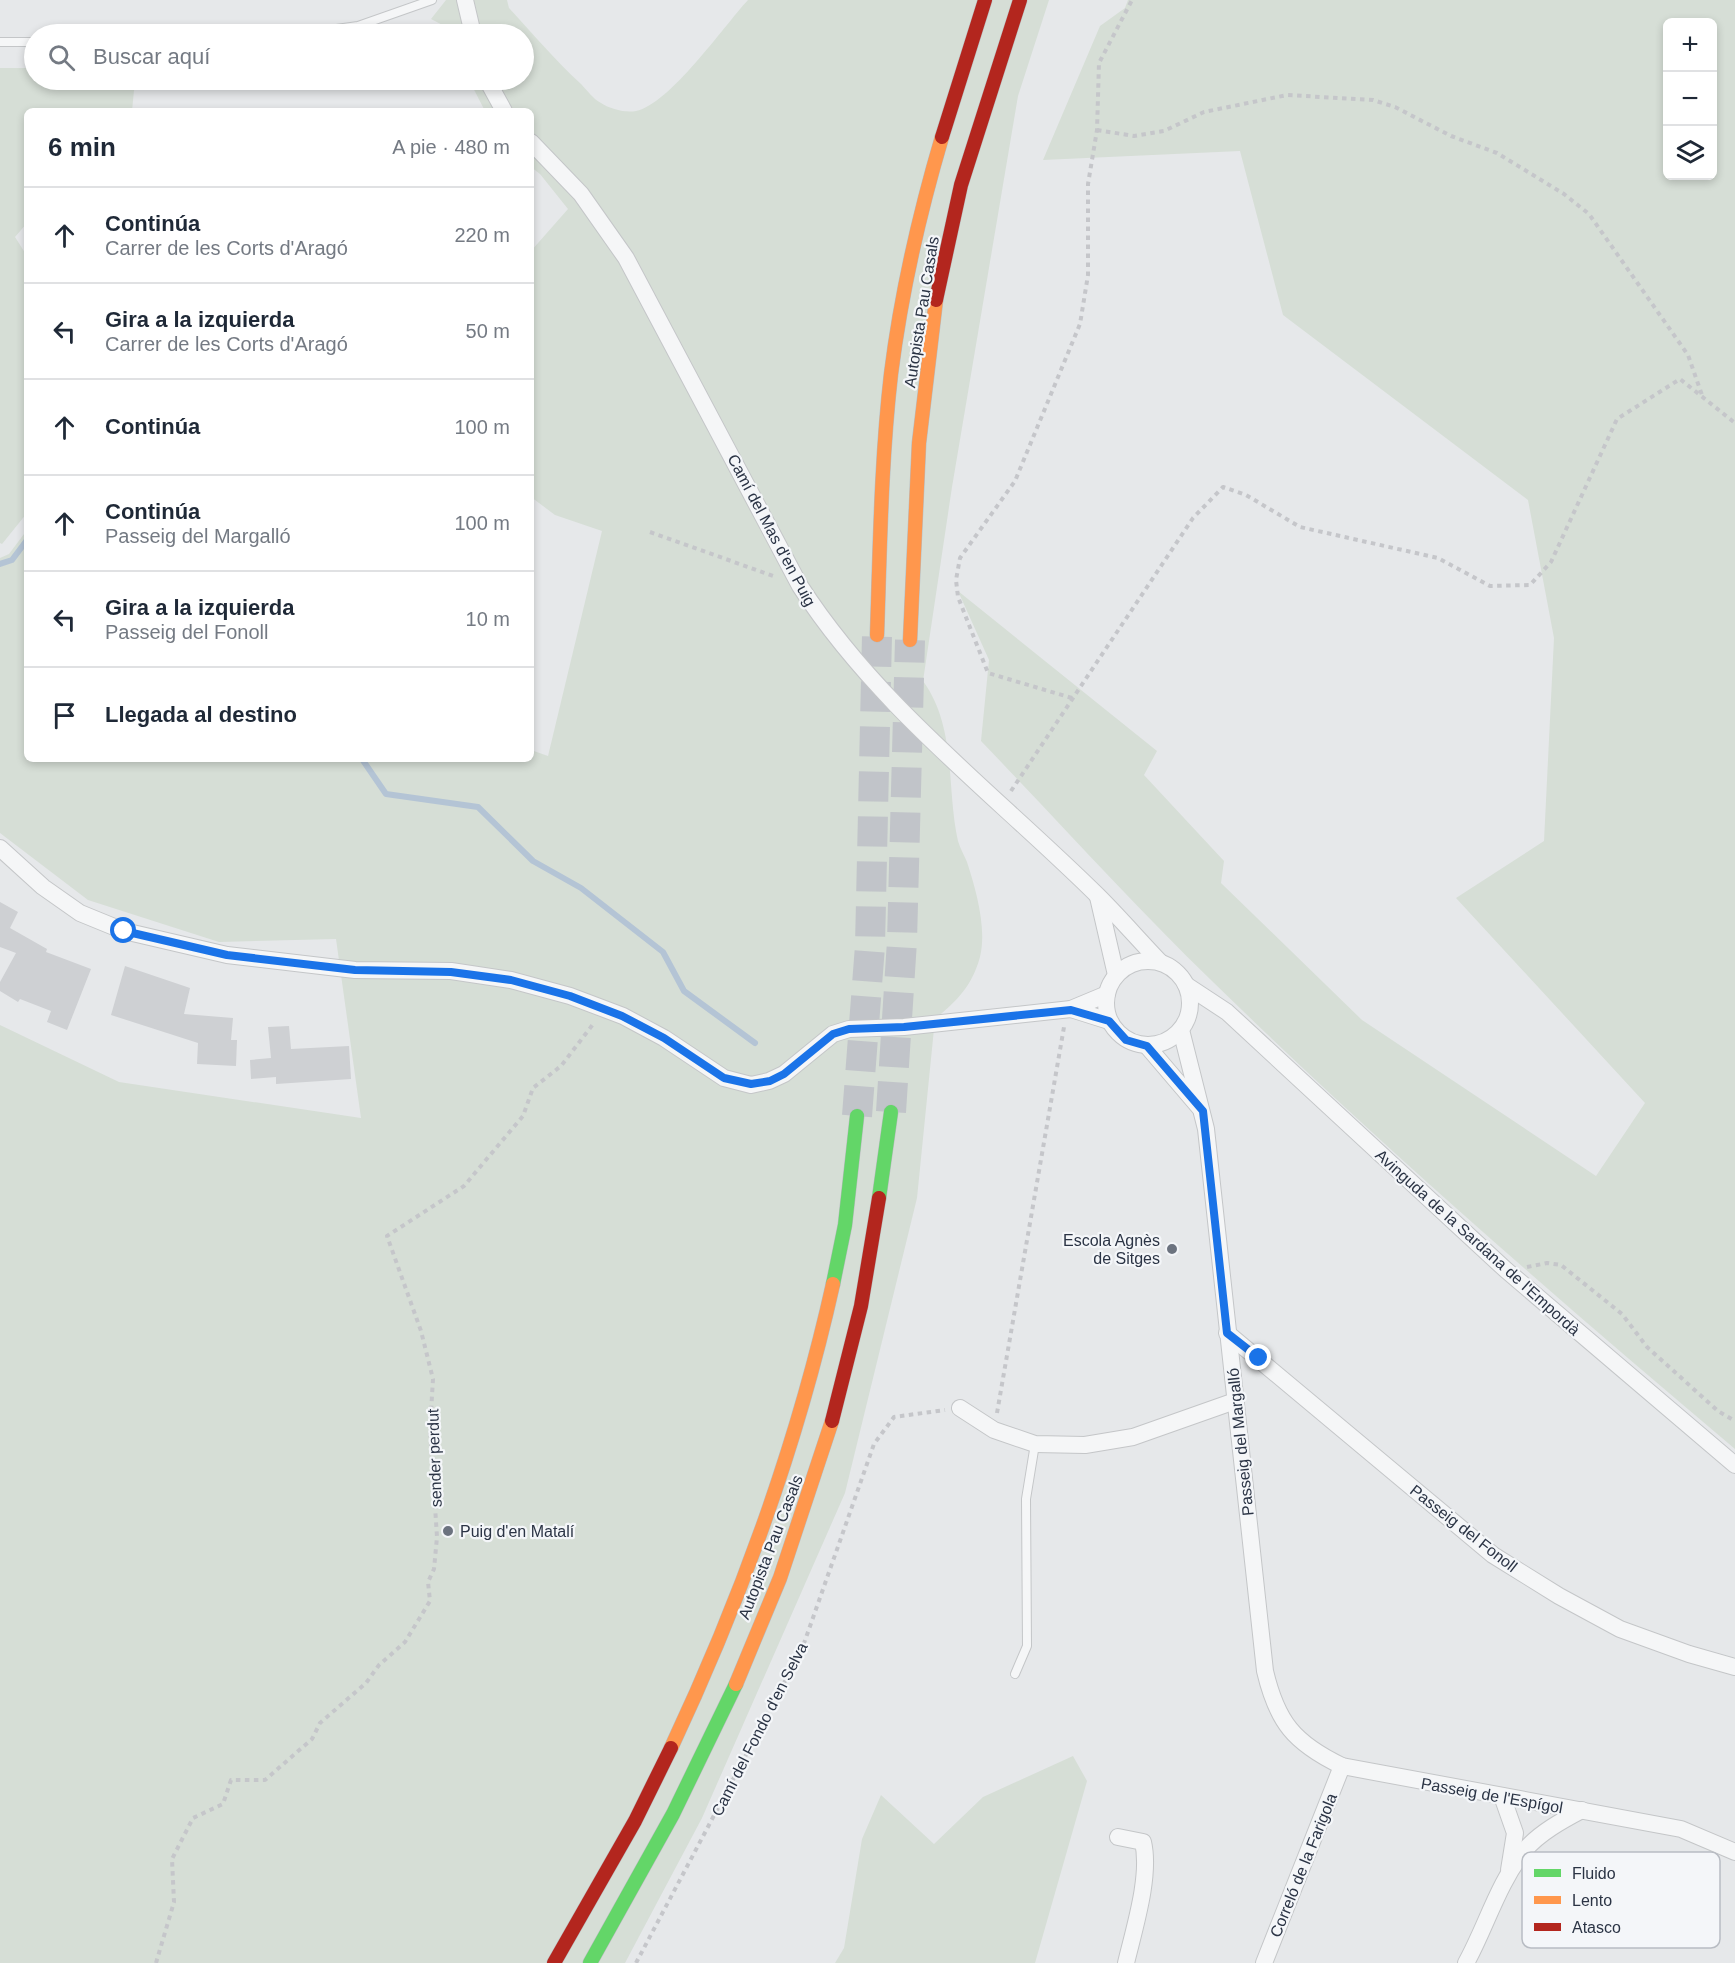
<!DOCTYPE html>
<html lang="es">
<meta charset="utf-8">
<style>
body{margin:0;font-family:Helvetica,sans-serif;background:#f2f2f3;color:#1f2937}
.controls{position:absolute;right:18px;top:18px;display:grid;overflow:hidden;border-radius:9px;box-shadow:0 3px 9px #0003}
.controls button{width:54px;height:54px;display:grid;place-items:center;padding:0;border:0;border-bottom:2px solid #e0e1e3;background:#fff;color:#1f2937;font:30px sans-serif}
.stop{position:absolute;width:18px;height:18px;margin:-14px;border:4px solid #1a73e8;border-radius:50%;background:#fff}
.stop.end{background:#1a73e8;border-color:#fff;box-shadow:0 2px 6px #0008}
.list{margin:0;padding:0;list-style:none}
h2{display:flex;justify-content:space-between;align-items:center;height:78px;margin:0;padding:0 24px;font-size:26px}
h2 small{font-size:20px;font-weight:400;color:#747a83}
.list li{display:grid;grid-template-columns:39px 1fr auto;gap:18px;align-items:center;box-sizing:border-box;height:96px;padding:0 24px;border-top:2px solid #e0e1e3}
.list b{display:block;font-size:22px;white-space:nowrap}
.list p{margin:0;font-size:20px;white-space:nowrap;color:#747a83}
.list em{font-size:20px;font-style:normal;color:#747a83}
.icon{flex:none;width:33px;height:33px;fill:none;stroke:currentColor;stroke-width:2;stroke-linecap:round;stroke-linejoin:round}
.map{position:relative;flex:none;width:1735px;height:1963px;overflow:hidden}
.search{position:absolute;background:#fff;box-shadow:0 3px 9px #0003;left:24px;top:24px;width:510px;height:66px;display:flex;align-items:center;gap:15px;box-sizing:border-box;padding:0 21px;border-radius:33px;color:#747a83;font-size:22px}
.panel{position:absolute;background:#fff;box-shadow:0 3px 9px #0003;left:24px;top:108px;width:510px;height:654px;border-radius:9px}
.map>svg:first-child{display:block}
</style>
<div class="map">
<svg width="1735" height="1963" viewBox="0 0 1735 1963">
<rect width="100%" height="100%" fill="#e6e8ea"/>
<g fill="#d6ded6" fill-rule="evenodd">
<path d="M446 0H507L509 8C533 34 555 60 581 84 587 90 593 99 601 103 610 109 625 113 636 111 670 104 723 27 748 0H1049L1018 96 952 487 923 681C957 728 946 787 958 841 960 848 964 855 967 862 976 890 987 928 980 957 972 986 957 1001 935 1019L917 1198 845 1493 702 1818 625 1963H0V1025L119 1082 361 1118 336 939 219 942 88 900 0 833V558L9 554 27 530V759H531V750L548 756 602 531 555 515 531 497V251L568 209 540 174 531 167V111H485L469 80H524V34H455L454 31 431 19Z"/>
<path d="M1128 0H1735V1449C1556 1298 1379 1144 1212 981 1132 903 1058 821 981 741L989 660 958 591 1157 751 1144 775 1224 861 1221 883 1362 1020 1596 1176 1645 1103 1456 898 1544 841 1554 638 1528 500 1283 315 1240 151 1043 160 1100 26 1125 8ZM1668 22H1712V176H1668Z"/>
<polygon points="0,68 34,68 34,80 135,80 132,111 27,111 27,223 15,237 27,256 27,513 2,544 0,543"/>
<polygon points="1073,1756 1087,1781 1035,1963 835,1963 844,1948 862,1839 881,1795 934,1844 983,1797"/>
</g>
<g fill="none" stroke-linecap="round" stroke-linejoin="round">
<g stroke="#b4c4d5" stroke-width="6">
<polyline points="0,564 12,560 27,540"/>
<polyline points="362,759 386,794 478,807 533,861 581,888 663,952 684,991 755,1043"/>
</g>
</g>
<g fill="#ced0d3">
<polygon points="0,902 18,912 10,928 47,949 46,952 91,969 67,1030 47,1022 51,1011 20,999 18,1002 0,991 0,982 16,953 0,947"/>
<polygon points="125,966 190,988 184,1014 233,1018 231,1040 237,1040 236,1066 197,1064 198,1043 111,1015"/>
<polygon points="289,1026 291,1049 349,1046 351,1079 276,1084 276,1077 251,1079 250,1060 271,1058 268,1027"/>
</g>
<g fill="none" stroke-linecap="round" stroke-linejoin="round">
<g stroke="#c1c4c9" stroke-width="30" stroke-dasharray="30 15" stroke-linecap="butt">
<polyline points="891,1112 902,941 910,640"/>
<polyline points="857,1116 870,946 877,635"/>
</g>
<defs>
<g id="lane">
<polyline points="300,34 358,26 432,0"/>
<polyline points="0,42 34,42"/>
<polyline points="1015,1674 1027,1646 1026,1499 1035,1444"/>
</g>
<g id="street">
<polyline points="465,0 473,34"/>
<polyline points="487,80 504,111"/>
<path d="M531 142 581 194 626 258 800 586C878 707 996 795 1098 896 1119 917 1139 940 1160 962"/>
<polyline points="0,848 43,887 80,913 124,931 227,955 355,970 451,971 511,980 570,996 623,1016 664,1038 724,1078 751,1085 769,1081 784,1074 833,1034 849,1029 904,1027 1071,1009 1107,994"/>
<polyline points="1098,897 1116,975"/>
<circle cx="1148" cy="1003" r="42"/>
<polyline points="1186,985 1227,1012 1506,1270 1735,1465"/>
<polyline points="1071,1009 1109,1021"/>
<path d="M1181 1030 1206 1129 1265 1671C1277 1722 1294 1743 1342 1766L1681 1829 1735 1852"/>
<polyline points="1147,1046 1199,1107"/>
<polyline points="1227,1333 1493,1555 1559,1596 1620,1629 1689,1654 1735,1667"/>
<polyline points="960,1408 994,1430 1035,1444 1085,1445 1133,1437 1235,1401"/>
<polyline points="1502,1796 1515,1833 1509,1870"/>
<path d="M1118 1837 1143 1842C1151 1876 1134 1929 1126 1963"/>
<polyline points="1264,1963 1342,1766"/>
<path d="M1466 1963C1486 1927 1498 1883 1525 1850 1539 1833 1563 1820 1582 1810"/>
</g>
<g id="fast">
<polyline points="879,1198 891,1112"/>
<polyline points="833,1284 845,1225 857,1116"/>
<polyline points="590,1963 673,1814 736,1684"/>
</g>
<g id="slow">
<path d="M877 635C880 548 881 461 891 374 901 294 919 215 942 137"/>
<polyline points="910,640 919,443 936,300"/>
<polyline points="736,1684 780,1578 832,1421"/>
<path d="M671 1748C741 1599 797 1446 833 1284"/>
</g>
<g id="jam">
<polyline points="942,137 985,0"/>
<polyline points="936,300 961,185 1020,0"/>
<polyline points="832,1421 861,1306 879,1198"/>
<polyline points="554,1963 635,1821 671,1748"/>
</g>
</defs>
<use href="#lane" stroke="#c4c6c8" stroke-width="10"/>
<use href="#street" stroke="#c4c6c8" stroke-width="18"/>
<use href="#fast" stroke="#b8bbbf" stroke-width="15"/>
<use href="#slow" stroke="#b8bbbf" stroke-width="15"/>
<use href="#jam" stroke="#b8bbbf" stroke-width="15"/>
<g stroke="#c5c6ca" stroke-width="4" stroke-dasharray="4.5 4.5" stroke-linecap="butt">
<polyline points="1097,130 1134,136 1164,131 1204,112 1287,95 1373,100 1395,107 1451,136 1497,153 1564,194 1589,214 1688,355 1702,395"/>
<polyline points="650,532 776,577"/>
<polyline points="1072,698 988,673 958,597 956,580 960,558 1015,481 1080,324 1088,275 1088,184 1097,130 1099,63 1132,0"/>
<polyline points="1011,791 1193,518 1223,487 1246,495 1300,527 1438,558 1490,586 1530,585 1551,562 1617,419 1680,379 1735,423"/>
<polyline points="1527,1267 1547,1263 1561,1265 1622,1314 1647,1347 1718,1411 1735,1421"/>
<polyline points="997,1413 1064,1027"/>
<polyline points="156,1963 174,1902 172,1859 193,1818 223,1804 231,1780 265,1780 312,1739 320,1723 366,1683 379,1665 405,1642 430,1601 428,1582 434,1569 437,1537 430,1429 433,1379 421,1331 387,1236 464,1186 523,1116 533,1088 561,1066 594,1023"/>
<polyline points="636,1963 802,1649 874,1444 894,1417 945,1410"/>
</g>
<use href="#lane" stroke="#f5f6f7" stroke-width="8"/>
<use href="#street" stroke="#f5f6f7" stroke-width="16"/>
<use href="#fast" stroke="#63d668" stroke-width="14"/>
<use href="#slow" stroke="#ff974d" stroke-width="14"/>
<use href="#jam" stroke="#b3261e" stroke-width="14"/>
</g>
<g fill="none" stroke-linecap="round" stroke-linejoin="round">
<polyline stroke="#1a73e8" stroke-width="8" points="124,931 227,955 355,970 451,972 511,980 570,996 622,1016 664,1038 724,1078 751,1084 770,1081 784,1074 833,1034 849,1029 904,1027 1071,1010 1109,1021 1126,1040 1147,1046 1203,1111 1227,1333 1259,1358"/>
</g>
<g fill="#6c737f" stroke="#f4f6f9" stroke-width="2">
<circle cx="1172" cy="1249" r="6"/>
<circle cx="448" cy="1531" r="6"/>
</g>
<g text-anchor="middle" stroke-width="4.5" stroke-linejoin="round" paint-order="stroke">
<g font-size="16" fill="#2b3445" stroke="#f4f6f9">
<text transform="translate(921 312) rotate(-81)" y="6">Autopista Pau Casals</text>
<text transform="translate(772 530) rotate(62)" y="6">Camí del Mas d'en Puig</text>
<text transform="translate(1478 1242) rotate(42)" y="6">Avinguda de la Sardana de l'Empordà</text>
<text transform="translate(1240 1442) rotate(-96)" y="6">Passeig del Margalló</text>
<text transform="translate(434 1458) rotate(-92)" y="6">sender perdut</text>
<text transform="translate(1464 1528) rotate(38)" y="6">Passeig del Fonoll</text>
<text transform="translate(770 1547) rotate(-69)" y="6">Autopista Pau Casals</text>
<text transform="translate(759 1729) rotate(-63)" y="6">Camí del Fondo d'en Selva</text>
<text transform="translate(1492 1795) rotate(10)" y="6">Passeig de l'Espígol</text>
<text transform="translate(1303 1865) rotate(-68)" y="6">Correló de la Farigola</text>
</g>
<g font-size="16" fill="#2b3445" stroke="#f4f6f9" text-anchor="end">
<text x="1160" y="1246">Escola Agnès<tspan x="1160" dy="18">de Sitges</tspan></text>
<text x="460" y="1537" text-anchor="start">Puig d'en Matalí</text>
</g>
</g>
<rect x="1522" y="1852" width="198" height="96" rx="9" fill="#f4f6f9" stroke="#b8bcc3" stroke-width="1.5"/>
<rect x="1534" y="1869" width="27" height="8" fill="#63d668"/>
<rect x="1534" y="1896" width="27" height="8" fill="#ff974d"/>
<rect x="1534" y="1923" width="27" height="8" fill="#b3261e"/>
<g font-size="16" fill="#2b3445">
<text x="1572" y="1879">Fluido</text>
<text x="1572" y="1906">Lento</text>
<text x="1572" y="1933">Atasco</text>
</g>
</svg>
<div class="controls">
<button>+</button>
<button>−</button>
<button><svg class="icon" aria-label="layers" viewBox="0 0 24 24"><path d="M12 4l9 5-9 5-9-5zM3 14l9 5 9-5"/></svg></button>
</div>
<div class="stop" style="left:124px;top:931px"></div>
<div class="stop end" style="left:1259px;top:1358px"></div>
<div class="search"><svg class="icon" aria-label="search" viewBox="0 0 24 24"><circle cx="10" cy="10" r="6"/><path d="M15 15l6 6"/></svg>Buscar aquí</div>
<section class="panel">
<h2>6 min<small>A pie · 480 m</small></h2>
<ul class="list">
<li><svg class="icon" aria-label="ahead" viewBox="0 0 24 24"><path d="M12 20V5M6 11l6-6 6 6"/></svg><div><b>Continúa</b><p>Carrer de les Corts d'Aragó</p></div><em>220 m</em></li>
<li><svg class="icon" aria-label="left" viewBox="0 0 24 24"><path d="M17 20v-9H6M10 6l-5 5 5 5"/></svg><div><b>Gira a la izquierda</b><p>Carrer de les Corts d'Aragó</p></div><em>50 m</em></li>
<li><svg class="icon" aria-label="ahead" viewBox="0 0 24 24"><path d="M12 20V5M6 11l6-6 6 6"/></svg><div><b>Continúa</b></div><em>100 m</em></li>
<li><svg class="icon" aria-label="ahead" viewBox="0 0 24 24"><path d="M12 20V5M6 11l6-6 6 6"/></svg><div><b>Continúa</b><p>Passeig del Margalló</p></div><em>100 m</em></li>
<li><svg class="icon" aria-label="left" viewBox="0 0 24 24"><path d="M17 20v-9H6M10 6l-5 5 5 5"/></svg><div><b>Gira a la izquierda</b><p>Passeig del Fonoll</p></div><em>10 m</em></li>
<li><svg class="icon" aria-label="arrive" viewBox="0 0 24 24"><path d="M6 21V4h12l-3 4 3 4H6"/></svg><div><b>Llegada al destino</b></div></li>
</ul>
</section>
</div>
